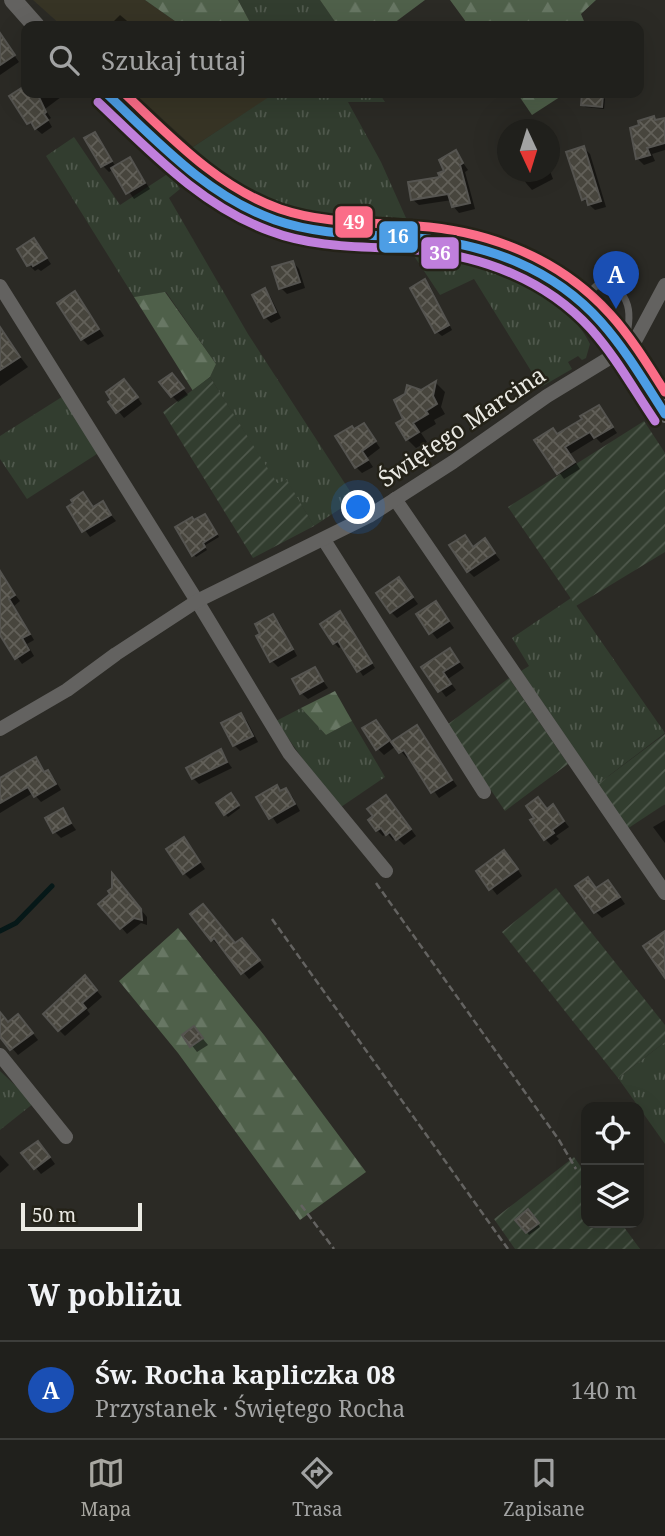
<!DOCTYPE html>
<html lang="pl">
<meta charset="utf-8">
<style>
body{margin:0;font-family:"Noto Serif",serif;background:#2d2d29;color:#f1f3f6}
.controls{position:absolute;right:21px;bottom:21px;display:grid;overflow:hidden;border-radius:14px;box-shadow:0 7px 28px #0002}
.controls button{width:63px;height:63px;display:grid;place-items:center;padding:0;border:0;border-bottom:2px solid #3d3e3b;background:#20201c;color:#f1f3f6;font:35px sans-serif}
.compass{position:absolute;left:497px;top:119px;width:63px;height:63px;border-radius:50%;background:#20201c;box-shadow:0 7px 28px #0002;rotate:176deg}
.scale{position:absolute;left:21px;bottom:18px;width:121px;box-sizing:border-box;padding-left:7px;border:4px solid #ebeae4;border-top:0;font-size:19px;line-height:24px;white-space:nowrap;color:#ebeae4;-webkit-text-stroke:5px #242218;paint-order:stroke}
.you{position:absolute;left:359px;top:508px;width:24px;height:24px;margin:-18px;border:5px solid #fff;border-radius:50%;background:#1a73e8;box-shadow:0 0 0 10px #1a73e833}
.badge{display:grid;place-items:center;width:46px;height:46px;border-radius:50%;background:#a8a7a1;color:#fff;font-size:23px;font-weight:700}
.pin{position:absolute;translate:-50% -58px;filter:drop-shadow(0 2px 4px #0008)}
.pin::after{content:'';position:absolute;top:37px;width:24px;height:21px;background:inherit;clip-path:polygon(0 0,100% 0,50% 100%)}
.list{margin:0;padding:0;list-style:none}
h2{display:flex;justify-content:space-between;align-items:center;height:91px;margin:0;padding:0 28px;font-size:30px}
h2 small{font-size:23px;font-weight:400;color:#a2a3a3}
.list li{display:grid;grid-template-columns:46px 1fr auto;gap:21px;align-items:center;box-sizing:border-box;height:98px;padding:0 28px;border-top:2px solid #3d3e3b}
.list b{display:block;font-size:26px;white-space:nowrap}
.list p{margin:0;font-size:23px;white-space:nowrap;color:#a2a3a3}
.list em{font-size:23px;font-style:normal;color:#a2a3a3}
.icon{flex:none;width:38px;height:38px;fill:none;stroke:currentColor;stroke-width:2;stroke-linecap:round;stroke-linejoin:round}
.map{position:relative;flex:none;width:665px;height:1249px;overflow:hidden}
.search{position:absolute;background:#20201c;box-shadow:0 7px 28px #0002;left:21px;right:21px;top:21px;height:77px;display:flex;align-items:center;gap:18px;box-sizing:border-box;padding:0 24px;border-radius:14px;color:#a2a3a3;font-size:26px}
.sheet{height:189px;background:#20201c}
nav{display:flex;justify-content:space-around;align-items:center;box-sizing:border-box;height:98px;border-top:2px solid #3d3e3b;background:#20201c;font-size:19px;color:#a2a3a3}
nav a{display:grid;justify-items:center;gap:4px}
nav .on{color:#a8a7a1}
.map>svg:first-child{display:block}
</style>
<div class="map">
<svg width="665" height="1249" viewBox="0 0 665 1249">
<defs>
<pattern id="grass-tufts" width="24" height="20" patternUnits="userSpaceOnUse" patternTransform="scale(1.75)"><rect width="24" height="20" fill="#323d2f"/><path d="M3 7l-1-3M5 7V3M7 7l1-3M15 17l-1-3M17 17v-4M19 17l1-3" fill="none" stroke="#50594d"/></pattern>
<pattern id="forest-firs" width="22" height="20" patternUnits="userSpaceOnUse" patternTransform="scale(1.75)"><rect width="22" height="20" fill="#4f604a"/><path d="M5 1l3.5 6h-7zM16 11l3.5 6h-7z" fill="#687764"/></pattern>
<pattern id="garden-furrows" width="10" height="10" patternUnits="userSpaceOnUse" patternTransform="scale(1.75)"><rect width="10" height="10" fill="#323d2f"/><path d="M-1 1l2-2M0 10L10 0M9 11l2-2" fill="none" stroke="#50594d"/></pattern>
<pattern id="building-cross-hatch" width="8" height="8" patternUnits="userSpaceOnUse" patternTransform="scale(1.75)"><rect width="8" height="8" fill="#47453d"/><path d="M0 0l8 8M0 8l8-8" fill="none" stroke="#626059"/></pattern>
</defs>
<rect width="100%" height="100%" fill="#2b2a25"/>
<g fill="#373425">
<polygon points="33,0 145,0 182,26 62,26"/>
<polygon points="134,93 276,93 193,147"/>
</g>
<g fill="url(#grass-tufts)">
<polygon points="238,0 320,0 338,26 252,26"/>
<path d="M275 93H379L385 102H348L381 162 406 218 411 219 410 223 390 219 388 228C342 226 293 221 251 200 227 189 206 170 184 153Z"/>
<polygon points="74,137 120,205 169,173 180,189 169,198 248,334 355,499 314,526 287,481 277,484 210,377 216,364 166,292 134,297 46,156"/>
<path d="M410 250C432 255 457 257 479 264 517 277 573 306 590 344L586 358 582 360 578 356 568 362 572 369 541 387 474 279 440 295Z"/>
<polygon points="65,395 100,452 27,499 0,459 0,436"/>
<polygon points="571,598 665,733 598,784 521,671 529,666 512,638"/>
<polygon points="301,708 326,735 352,721 385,777 338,809 276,721"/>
<polygon points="665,1042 665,1144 618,1078"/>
<polygon points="0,1071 34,1103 0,1130"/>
</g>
<g fill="url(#forest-firs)">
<polygon points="145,0 238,0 252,26 182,26"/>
<polygon points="320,0 425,0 390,26 338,26"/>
<polygon points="450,0 596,0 581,14 586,26 469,26"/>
<polygon points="517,93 566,93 532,115"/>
<polygon points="165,292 216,364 210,377 193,391 134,297"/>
<polygon points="335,691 352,721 326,735 301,708"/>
<polygon points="178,928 264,1035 366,1172 300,1220 178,1053 119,981"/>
</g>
<g fill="url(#garden-furrows)">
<polygon points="210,377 277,483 287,480 314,526 253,558 163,412"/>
<polygon points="644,421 665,453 665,552 576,606 508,507"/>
<polygon points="509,678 568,764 505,811 447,725"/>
<polygon points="665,734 665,804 627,829 598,784"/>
<polygon points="556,888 665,1025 665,1042 618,1078 502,932"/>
<polygon points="574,1157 586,1174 586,1223 621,1223 640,1249 515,1249 494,1219"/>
</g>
<g fill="#0007">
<polygon points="120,15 133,26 109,26"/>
<polygon points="0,36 19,62 0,75"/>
<polygon points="26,87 26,93 65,94 45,109 51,118 48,120 52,127 42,134 29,123 12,96"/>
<polygon points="602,96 605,99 604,109 585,107 583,104"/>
<polygon points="654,118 657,122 665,121 665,150 652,154 655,161 644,165 638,159 632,129"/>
<polygon points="94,134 116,167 130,159 150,189 134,199 114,169 109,172 103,166"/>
<polygon points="584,148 590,154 606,207 595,210 583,199"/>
<polygon points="456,153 468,170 465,172 475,209 459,213 453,206 452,200 419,205 412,199 443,178"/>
<polygon points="550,171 553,179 532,190 526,183 520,172"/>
<polygon points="34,240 51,264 41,271 38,269 35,271 29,265"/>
<polygon points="293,262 299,269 305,288 287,294 281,288"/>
<polygon points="425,281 430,286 452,330 442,336 437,332"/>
<polygon points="264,290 270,296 281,318 271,323 265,317"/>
<polygon points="75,293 104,336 88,345 82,339"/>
<polygon points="8,341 28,367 0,386 0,346"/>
<polygon points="172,375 188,395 178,402 172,396"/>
<polygon points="436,383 445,392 441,407 445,414 434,420 436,424 421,433 427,442 416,448 407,439 405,420 421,392"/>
<polygon points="130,387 142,404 124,418 111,402"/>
<polygon points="599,407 617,433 601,443 596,438 570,454 580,469 564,479 537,441 558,436 584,420"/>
<polygon points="364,425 380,448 367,458 373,467 362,473 356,467 354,431"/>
<polygon points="83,494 94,509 102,504 116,521 90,537 69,508"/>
<polygon points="208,518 219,537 204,546 207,550 196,557 193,554 195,522"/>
<polygon points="465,537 474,548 485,541 500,560 474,577 468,571"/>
<polygon points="399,579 418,604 397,618 391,612"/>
<polygon points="5,582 20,601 14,606 34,640 27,644 34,656 22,664 0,633 0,586"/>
<polygon points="441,610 454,628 437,639 418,615"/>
<polygon points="273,616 279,622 297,656 278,667 272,661"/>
<polygon points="344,619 375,668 363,676 343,645 339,648 334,643"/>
<polygon points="450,650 464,668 448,679 456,690 446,697 424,668"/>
<polygon points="315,669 328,688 308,699 301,693"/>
<polygon points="241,715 247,721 258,742 240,751 234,745"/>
<polygon points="376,722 392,743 416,727 457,786 439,798 410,756 407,758 396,746 384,755 378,749"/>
<polygon points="220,751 232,768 199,784 193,778"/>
<polygon points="35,759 46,773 48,772 54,778 61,790 41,802 33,793 0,813 0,782"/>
<polygon points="277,787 282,793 286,790 292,796 300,811 277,824 259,797"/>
<polygon points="233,798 240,808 228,817 225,814"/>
<polygon points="392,804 416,836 404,845 396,837 393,840 387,833 383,836 377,830"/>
<polygon points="62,810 76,830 61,838 55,832"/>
<polygon points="547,810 558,813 569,827 556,836 559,839 551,845 545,839"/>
<polygon points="665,820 665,843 653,827"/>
<polygon points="184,840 205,869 190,879 184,873"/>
<polygon points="510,858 522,876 497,895 478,871"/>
<polygon points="118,882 147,917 147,925 141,923 127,934 101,904 113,894"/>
<polygon points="614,888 625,904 602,918 596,912"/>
<polygon points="193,914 235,945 248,946 264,967 249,979 220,944 218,945 212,939"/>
<polygon points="91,984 102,997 87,1010 90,1014 65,1036 59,1030"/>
<polygon points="24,1022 38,1040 18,1055 0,1034 0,1026"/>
<polygon points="194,1028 208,1045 197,1052 184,1035"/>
<polygon points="44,1149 55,1164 41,1174 24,1154"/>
<polygon points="0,1155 9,1165 0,1173"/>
<polygon points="531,1214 540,1227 529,1235 527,1232"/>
</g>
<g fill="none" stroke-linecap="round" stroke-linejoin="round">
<polyline stroke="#061818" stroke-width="5" points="0,931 16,923 52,886"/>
</g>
<g fill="url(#building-cross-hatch)" stroke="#555450" stroke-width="2">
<polygon points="0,33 15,55 0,65"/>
<polygon points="26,85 26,93 37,93 46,112 44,114 48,120 35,129 31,122 27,124 9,96"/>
<polygon points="582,93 603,95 602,107 581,105"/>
<polygon points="654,116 655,120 665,118 665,143 647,148 650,155 636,159 630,128 639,125 638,121"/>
<polygon points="95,132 112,161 101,167 84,138"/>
<polygon points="584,146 601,201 588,205 586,198 582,200 566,152"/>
<polygon points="456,150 463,163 460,165 470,203 452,207 448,194 411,200 408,182 440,177 438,173 444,171 439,160"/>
<polygon points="130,157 145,183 126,194 111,168"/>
<polygon points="34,238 47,258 33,266 32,264 27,266 17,249"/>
<polygon points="293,261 300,282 279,289 272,267"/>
<polygon points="425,279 449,325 435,333 410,288"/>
<polygon points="265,288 276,312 264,318 252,295"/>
<polygon points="75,291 99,329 81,340 57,303"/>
<polygon points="0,327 20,357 0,370"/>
<polygon points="172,373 184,388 171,397 159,382"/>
<polygon points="124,379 138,397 116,413 108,402 111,400 106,392"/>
<polygon points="436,381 433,396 437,404 426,411 428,414 413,423 419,432 406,440 396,423 403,419 394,400 405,394 407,385 421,390"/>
<polygon points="599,405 613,427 594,438 590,432 565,447 575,462 557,474 534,440 553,428 557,434 582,419 580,416"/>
<polygon points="364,423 376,441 362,451 368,460 355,468 335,436 352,426 354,429"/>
<polygon points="83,492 93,507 103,501 111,515 82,532 67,507 73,503 71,500"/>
<polygon points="205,514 217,534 203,543 205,547 192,556 175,527 192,517 194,520"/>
<polygon points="465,535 473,547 485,538 495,553 467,572 449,545"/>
<polygon points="0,571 15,595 9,599 30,634 22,638 29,650 15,659 0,635"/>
<polygon points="399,577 413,597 390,613 376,593"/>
<polygon points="436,601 449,621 429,634 416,614"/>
<polygon points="340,611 372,663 357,672 338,641 333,644 320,624"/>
<polygon points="273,614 293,649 270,662 256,636 260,634 255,624"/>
<polygon points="450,648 459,662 443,672 451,684 438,692 421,667"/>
<polygon points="315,667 323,681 300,694 292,679"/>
<polygon points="241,713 253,736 233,746 221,723"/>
<polygon points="376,720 390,740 376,750 362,728"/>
<polygon points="417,725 452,780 431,793 404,750 399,753 391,742"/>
<polygon points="221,749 227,762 192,779 186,768"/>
<polygon points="36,757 44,772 48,770 56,784 34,797 28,787 0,803 0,778"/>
<polygon points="277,785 280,791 286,788 295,804 269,819 256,797"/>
<polygon points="231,793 239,805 224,815 216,803"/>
<polygon points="386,795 411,829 396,840 390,832 386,835 381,828 376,831 368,820 373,816 367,809"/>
<polygon points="538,797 547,809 553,804 564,821 552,830 554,833 544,840 530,820 534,818 526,806"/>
<polygon points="63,808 71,823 53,833 45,818"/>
<polygon points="184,837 200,862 183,874 166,849"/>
<polygon points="504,850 518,869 489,890 476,871"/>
<polygon points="112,873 141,909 142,920 134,918 120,929 98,904 110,894 108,891 112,888"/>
<polygon points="588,877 596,888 608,880 620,897 594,913 575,886"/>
<polygon points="203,904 235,943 242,938 260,960 241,974 214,938 211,941 190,914"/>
<polygon points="665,931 665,978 643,946"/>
<polygon points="85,975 97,990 82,1003 86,1008 58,1031 43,1014"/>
<polygon points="0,1012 8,1022 18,1014 33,1033 10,1050 0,1037"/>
<polygon points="194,1026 203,1038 190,1047 182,1035"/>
<polygon points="38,1141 50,1157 34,1169 21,1153"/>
<polygon points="528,1209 539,1223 526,1233 515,1220"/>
</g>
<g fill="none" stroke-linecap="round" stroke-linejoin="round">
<g stroke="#646361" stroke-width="2.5" stroke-dasharray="7 3.5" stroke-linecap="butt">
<polyline points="376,883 559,1140 576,1169"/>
<polyline points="272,919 508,1249"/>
<polyline points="301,1205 334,1249"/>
</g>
<path stroke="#636260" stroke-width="7" d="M580 302 596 286C634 285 633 318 623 347"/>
<g stroke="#636260" stroke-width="14">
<polyline points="0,286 197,601 289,753 386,871"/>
<polyline points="395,499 665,893"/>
<polyline points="324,540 484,792"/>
<polyline points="0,729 67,690 116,654 197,601 369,516 453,462 547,396 634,343 665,285"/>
<polyline points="0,1055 66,1137"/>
</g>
<g stroke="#636260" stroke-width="18">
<polyline points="13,0 36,26"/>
<path d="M106 93C157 140 207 197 275 220 320 236 369 235 417 238 487 243 553 268 601 322 625 350 644 383 665 414"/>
</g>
<defs>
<path id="bus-1" d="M106 93C157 141 207 196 275 220 321 236 369 234 417 238 487 244 554 269 601 322 626 350 645 383 665 414"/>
<path id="bus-2" d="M98 102C150 151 201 206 270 231 317 249 368 246 417 250 483 256 546 280 591 329 616 357 634 390 655 421"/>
<path id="bus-3" d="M124 93C171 137 217 187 280 209 324 224 371 222 417 226 490 231 560 259 610 314 631 337 648 365 665 392"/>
</defs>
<use href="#bus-1" stroke="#242218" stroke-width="14"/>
<use href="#bus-2" stroke="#242218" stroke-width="14"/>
<use href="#bus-3" stroke="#242218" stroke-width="14"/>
<use href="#bus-1" stroke="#4d9ee5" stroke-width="9"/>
<use href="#bus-2" stroke="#c07fdc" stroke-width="9"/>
<use href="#bus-3" stroke="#fb6d88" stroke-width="9"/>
</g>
<g text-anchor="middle" stroke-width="5" stroke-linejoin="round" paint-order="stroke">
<g font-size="23" fill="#ebeae4" stroke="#242218">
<text transform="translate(462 427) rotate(-34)" y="8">Świętego Marcina</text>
</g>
</g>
<g stroke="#242218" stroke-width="2.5">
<rect x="334" y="205" width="40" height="34" rx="7" fill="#fb6d88"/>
<rect x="378" y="220" width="41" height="34" rx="7" fill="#4d9ee5"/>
<rect x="420" y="236" width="40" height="34" rx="7" fill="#c07fdc"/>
</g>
<g font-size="19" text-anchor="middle" font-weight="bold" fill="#fff">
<text x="354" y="229">49</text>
<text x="398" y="243">16</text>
<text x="440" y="260">36</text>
</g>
</svg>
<div class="controls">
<button><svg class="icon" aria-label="locate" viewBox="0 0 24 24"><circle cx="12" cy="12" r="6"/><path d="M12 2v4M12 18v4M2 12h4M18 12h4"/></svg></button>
<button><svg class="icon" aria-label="layers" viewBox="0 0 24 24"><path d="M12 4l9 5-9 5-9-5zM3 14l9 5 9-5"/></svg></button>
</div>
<svg class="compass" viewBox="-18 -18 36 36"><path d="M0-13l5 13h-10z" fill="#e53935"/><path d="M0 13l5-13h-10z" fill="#a2a3a3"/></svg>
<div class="scale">50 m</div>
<div class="you"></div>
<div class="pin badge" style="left:616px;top:309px;background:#1a4fb4">A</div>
<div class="search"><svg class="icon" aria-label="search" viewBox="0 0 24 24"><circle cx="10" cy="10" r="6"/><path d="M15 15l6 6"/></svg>Szukaj tutaj</div>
</div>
<section class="sheet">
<h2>W pobliżu<small></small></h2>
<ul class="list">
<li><span class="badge" style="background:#1a4fb4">A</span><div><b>Św. Rocha kapliczka 08</b><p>Przystanek · Świętego Rocha</p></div><em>140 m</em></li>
</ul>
</section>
<nav>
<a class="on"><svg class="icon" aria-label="map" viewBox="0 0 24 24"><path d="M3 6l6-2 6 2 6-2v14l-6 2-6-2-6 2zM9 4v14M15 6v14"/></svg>Mapa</a>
<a><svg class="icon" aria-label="directions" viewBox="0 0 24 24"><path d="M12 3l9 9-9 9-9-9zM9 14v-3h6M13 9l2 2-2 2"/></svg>Trasa</a>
<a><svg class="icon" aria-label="saved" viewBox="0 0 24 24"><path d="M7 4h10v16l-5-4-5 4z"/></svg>Zapisane</a>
</nav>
